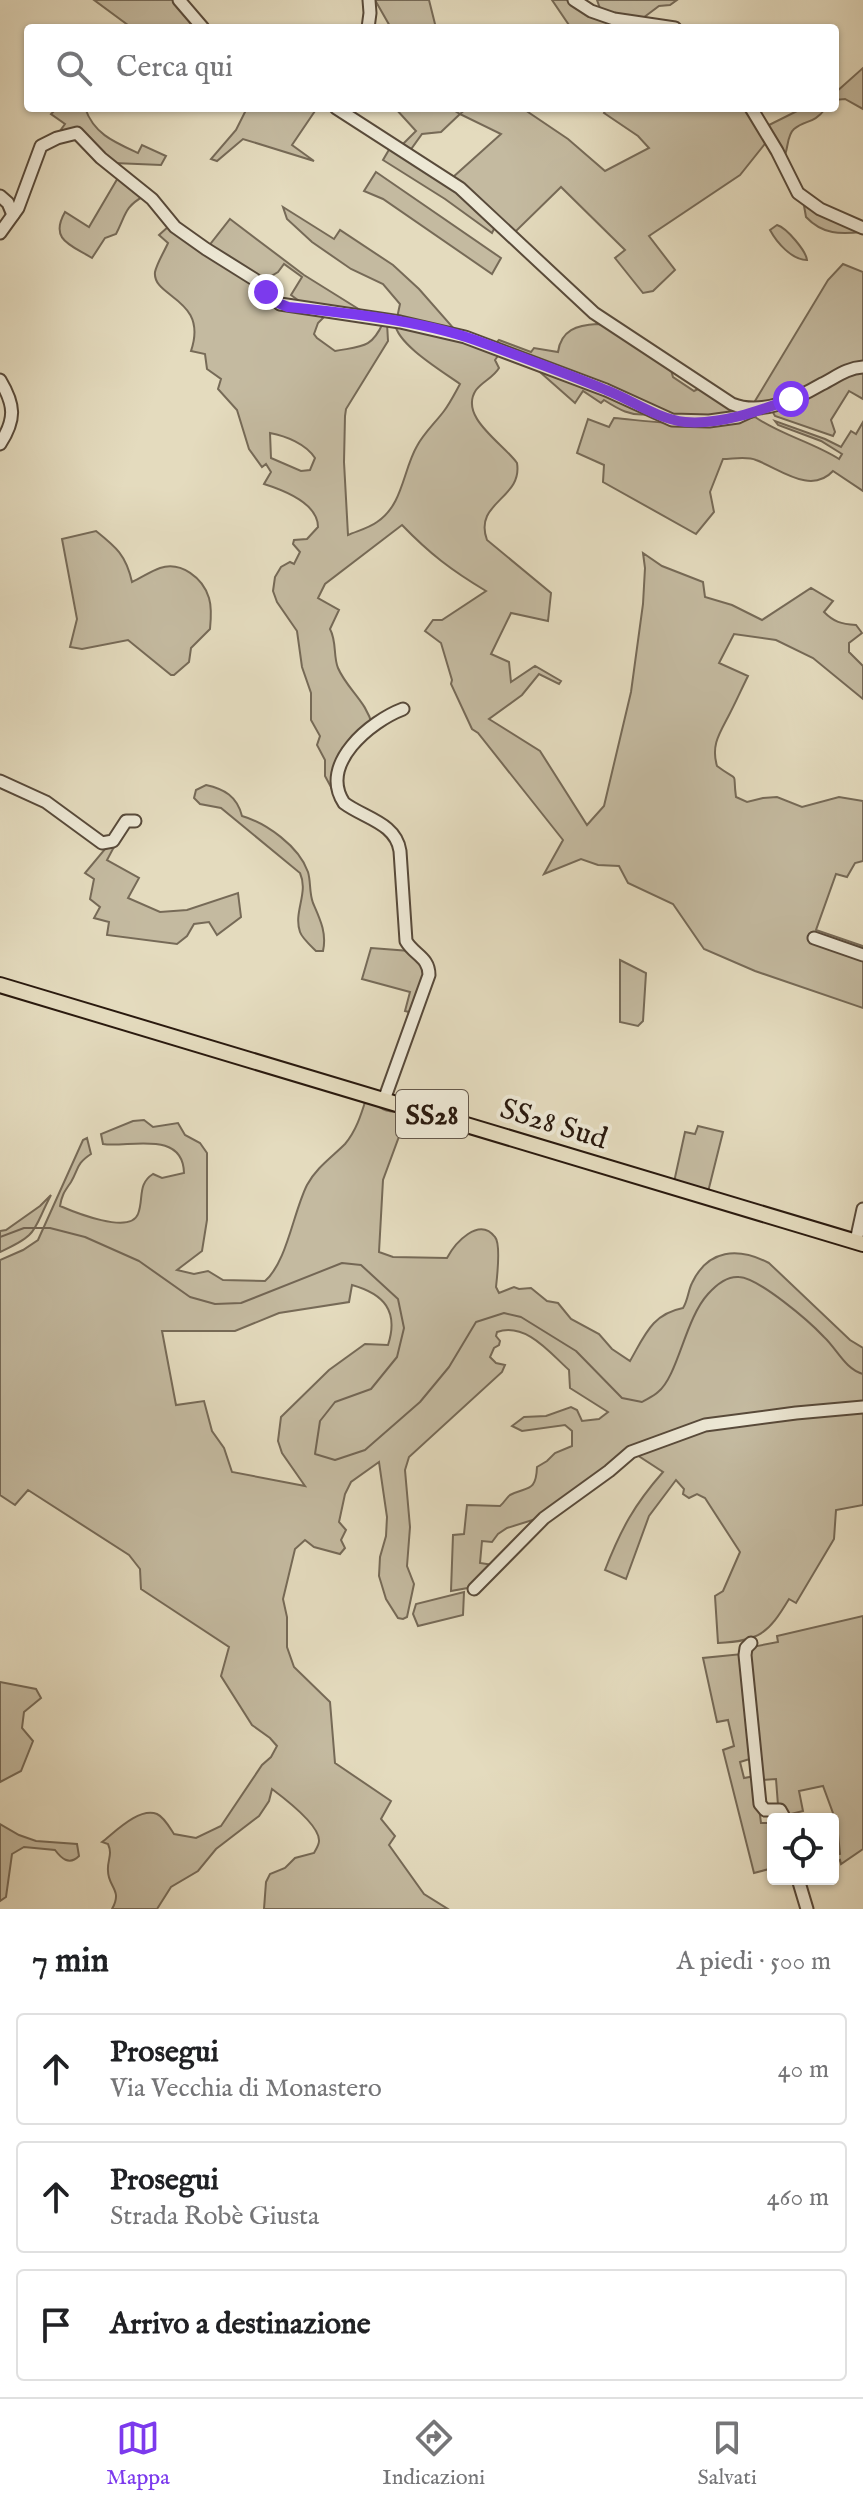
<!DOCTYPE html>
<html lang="it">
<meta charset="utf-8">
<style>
body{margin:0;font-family:"IM FELL English",serif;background:#f2f2f2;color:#202124}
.controls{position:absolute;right:24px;bottom:24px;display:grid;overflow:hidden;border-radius:8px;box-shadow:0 2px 6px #0004}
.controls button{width:72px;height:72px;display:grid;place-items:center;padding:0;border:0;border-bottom:2px solid #e0e0e0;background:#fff;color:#202124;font:40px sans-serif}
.stop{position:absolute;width:24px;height:24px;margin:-18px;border:6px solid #7c3aed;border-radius:50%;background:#fff}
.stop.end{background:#7c3aed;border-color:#fff;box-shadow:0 2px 8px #0008}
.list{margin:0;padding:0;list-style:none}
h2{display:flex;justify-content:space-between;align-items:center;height:104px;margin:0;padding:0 32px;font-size:34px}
h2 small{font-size:26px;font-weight:400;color:#757577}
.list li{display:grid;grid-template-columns:52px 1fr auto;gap:24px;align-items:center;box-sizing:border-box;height:112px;margin:0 16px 16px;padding:0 16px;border:2px solid #e0e0e0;border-radius:8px}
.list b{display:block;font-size:30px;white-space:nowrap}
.list p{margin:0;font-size:26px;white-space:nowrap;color:#757577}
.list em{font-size:26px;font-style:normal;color:#757577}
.icon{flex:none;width:44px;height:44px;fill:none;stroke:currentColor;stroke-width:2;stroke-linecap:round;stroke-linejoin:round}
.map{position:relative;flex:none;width:863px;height:1909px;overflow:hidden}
.search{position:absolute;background:#fff;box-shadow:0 2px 6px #0004;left:24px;right:24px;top:24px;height:88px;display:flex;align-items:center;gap:20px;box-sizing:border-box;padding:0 28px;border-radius:8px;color:#757577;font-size:30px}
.sheet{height:488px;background:#fff}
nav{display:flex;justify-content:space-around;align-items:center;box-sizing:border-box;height:112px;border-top:2px solid #e0e0e0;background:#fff;font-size:22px;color:#757577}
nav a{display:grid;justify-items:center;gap:4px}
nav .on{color:#7c3aed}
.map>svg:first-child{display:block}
</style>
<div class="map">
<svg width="863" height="1909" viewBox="0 0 863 1909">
<rect width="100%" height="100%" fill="#e4dbbe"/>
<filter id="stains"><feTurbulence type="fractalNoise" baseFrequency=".0025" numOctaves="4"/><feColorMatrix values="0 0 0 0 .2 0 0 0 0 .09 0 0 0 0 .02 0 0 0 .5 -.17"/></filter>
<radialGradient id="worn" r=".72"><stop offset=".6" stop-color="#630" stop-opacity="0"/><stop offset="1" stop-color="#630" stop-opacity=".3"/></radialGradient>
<g fill="#c4baa0" stroke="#766a57" stroke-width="2" fill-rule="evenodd">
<polygon points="94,0 174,0 198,28 132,28"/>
<polygon points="375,0 429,0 436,28 391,28"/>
<polygon points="552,0 572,0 620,22 597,28 571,28"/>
<polygon points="597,0 677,0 670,5 659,6 639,21 602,14"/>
<polygon points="863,68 863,109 845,99 835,100 835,93"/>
<path d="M57 108H85C94 134 114 142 138 153L142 145 166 156 161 165 114 163 84 135H57L65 124 51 114Z"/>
<polygon points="247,108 317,108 292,145 314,161 243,139 217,161 211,159 236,130"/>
<polygon points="395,108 450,108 460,114 467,108 522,108 568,139 605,171 649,148 638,136 604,113 607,108 749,108 768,140 740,175 649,236 675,270 653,291 643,293 615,258 625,250 561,187 514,233 452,178 501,134 460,114 441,132 422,134 409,152 401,146 416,131"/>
<path d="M803 108H826C813 125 806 119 794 129 786 136 789 150 783 159L765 127Z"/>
<polygon points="390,148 450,186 495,227 492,233 445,199 383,160"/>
<polygon points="376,172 501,258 492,274 383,199 364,191"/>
<path d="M119 176 144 196C124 207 126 215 116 234L105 238 92 258C71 245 49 240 65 212L89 227Z"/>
<path d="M803 200 863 232C840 234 823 235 806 217Z"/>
<polygon points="283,207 334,239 340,230 393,265 419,289 456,331 397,318 400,304 383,284 351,269 312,242 287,219"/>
<polygon points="230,219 304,275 365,313 306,306 291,295 302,277 284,264 278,272 263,281 208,247"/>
<path d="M777 225C787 228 806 251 807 260 792 260 777 243 770 230Z"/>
<path d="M169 226 246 278 271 301 326 315 318 323 314 334 317 338 335 351C362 346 371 349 383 323H387L388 341 346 409 345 416 344 462 348 535C357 531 369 528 377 522 403 505 403 470 417 446 424 433 435 423 444 411 450 403 455 393 460 384 442 371 398 345 395 324L465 340 500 353 495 360 499 368C493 378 483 381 476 390 458 417 504 444 517 463 523 499 473 502 487 540L551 593 548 621 511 613 491 654 509 662 511 682 535 666 561 681 559 684 539 674 522 695 489 719 540 751 587 825 604 806 631 692 643 604 645 568 643 553 662 566 703 582 705 597 732 605 762 620 811 588 833 601 824 612C834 622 841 624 856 625L862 633 849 643V652L863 666V699L813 658 776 640 734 634 719 663 748 676C741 690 735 704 728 717 719 734 711 746 717 766 741 784 732 769 736 797L747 802 763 798 777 797 802 807 839 797 863 801V861L855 863 847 877 836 874 816 930 863 946V1008L755 971 704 949 673 904 628 883 619 866 598 865 581 859 544 874 563 840 478 733 472 729 451 684 452 680 441 643 425 631 433 620H442L486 591C451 570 430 554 402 525L325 584 318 598 339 610 330 629C337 642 333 656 338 668 347 689 367 702 372 725L341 760 338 800 325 776V760L317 745 320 736 311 720V693L302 667 297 631 277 602 273 591 275 577 281 567 290 562 294 564 300 552 293 544 294 540 307 539 318 527C318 503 283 490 264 484L271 472 266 464 262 467 249 449 237 410 218 389 221 379 207 369 205 354 191 351C209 298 152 298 155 272 157 263 164 252 168 243L159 235ZM270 433C286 436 306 444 315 458L310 470 301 471 271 458Z"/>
<polygon points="843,264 863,272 863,364 793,395 752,406 828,280"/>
<path d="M597 324 605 325 671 370 673 377 694 391 700 388 743 412 710 419 672 417 495 344 499 340 531 352 534 348 558 352C561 330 577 325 597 324Z"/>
<path d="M532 365 649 414C631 417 618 409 604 400L601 403 583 391 575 403Z"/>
<polygon points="863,370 863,399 849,391 831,420 835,432 833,436 775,416 771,409 850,372"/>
<path d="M755 417C781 435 812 442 839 459L842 454 821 441 778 425 775 421 825 439 841 447 851 431 856 434 863 422V491L833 471C811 495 780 469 756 460 747 456 733 459 723 459L710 492 714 512 696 534 603 482 604 465 577 453 588 419 609 427 614 418C667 423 702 429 755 417Z"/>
<path d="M96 531C116 547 126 555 132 582 141 578 151 571 160 568 181 561 203 578 209 598 212 608 211 619 210 629L191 648 189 662 174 675H171L128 640 82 649 70 647 77 619 62 539Z"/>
<path d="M206 785C224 789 237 796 242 816 266 823 299 846 308 872 311 882 309 892 313 903 320 919 327 933 323 951H316C311 946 302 938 300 932 293 912 309 893 300 873L221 808 200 804 194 798 196 790Z"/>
<polygon points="115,845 107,860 139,878 128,898 160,912 187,910 238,893 241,917 217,935 209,922 194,924 187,936 177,944 107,935 109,922 94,918 100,907 90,899 94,879 85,873 105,849"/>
<polygon points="371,948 410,951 426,969 413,1013 405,1011 410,992 362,979"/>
<polygon points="620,960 646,973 643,1021 638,1026 620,1022"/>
<path d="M366 1099C375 1102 380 1110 389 1111 397 1113 399 1109 408 1112L383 1180 379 1252 393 1257 447 1258C455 1243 479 1216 495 1237 501 1244 497 1278 496 1287L499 1293 514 1287 519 1289 531 1288 547 1301 558 1303 571 1319 599 1334 612 1349 630 1361C645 1335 652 1314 683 1308 688 1300 688 1291 692 1283 708 1249 738 1247 769 1263L850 1340 863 1348V1405L759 1415 632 1448 539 1518 507 1528 498 1534 492 1542 482 1541 480 1563 493 1565 473 1587 451 1591 453 1535 464 1534 467 1505 500 1506C504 1503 506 1498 510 1495 527 1486 536 1493 537 1467L547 1461 555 1453 572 1446V1431L565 1425 522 1431 512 1426 524 1417 546 1416 571 1407 577 1410 582 1421 599 1419 608 1412 570 1388 569 1370C550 1353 526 1322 497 1332L496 1336 500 1341 499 1345 494 1348 490 1357 496 1363 505 1365 502 1372 409 1457 405 1470 410 1527 407 1566 414 1584 407 1617 403 1619 398 1618 386 1599 379 1576 380 1557 386 1536 387 1517 379 1462 351 1482 345 1494 339 1522 346 1530 341 1540 345 1548 340 1554 314 1547 305 1540 295 1549 283 1599 287 1617V1647L294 1667 330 1702 335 1763 391 1801 381 1819 395 1836 389 1845 424 1894 448 1909H264L266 1882 270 1874 285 1868 295 1858 314 1853C316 1849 319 1845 319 1841 320 1825 284 1798 272 1789L269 1801 259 1816 216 1849 198 1871 171 1887 157 1909H112C123 1890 108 1887 108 1871 107 1860 113 1855 108 1844L102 1842C115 1832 139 1807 157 1814 164 1817 170 1828 174 1834L196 1838 221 1826 262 1765 271 1757 277 1746 270 1738 252 1725 221 1676 229 1647 141 1589 140 1569 129 1555 28 1490 15 1505 0 1495V1260L23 1250 38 1240 83 1140 87 1138 91 1154C76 1164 79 1168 71 1182 65 1191 62 1194 60 1206 74 1212 130 1235 138 1214 144 1199 137 1184 153 1174L162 1178 184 1173C183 1129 128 1148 103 1144L101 1134 133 1121 144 1120 153 1127 178 1123 185 1135 200 1143 207 1153V1220L202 1251 177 1270 194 1274 208 1271 223 1280 265 1281C287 1262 293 1213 307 1185 316 1168 332 1157 345 1144 356 1131 361 1115 366 1099ZM352 1285C384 1294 399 1311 388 1345L365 1344 329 1370 281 1417 278 1441 282 1453 305 1486 232 1472 224 1448 212 1431 204 1401 176 1405 162 1331H235L279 1313 349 1302Z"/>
<polygon points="698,1126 723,1132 708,1192 674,1182 685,1132 695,1134"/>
<path d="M51 1195C32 1231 40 1234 0 1252V1231L6 1230 40 1206Z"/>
<path d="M863 1410V1505L836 1510 834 1539 796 1603 789 1599C768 1634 759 1641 718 1643L715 1596 723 1591 740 1552 705 1498 697 1494 689 1498 683 1494 684 1489 676 1480 649 1516 626 1579 605 1570C621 1529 634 1505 663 1472L634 1453 691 1432Z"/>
<polygon points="464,1592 463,1615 418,1626 413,1614 416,1604"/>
<polygon points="863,1616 863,1849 841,1864 840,1860 833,1863 833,1855 840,1854 837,1824 823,1786 799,1791 803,1811 787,1815 778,1805 776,1779 761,1780 749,1657 752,1647 778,1642 777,1636"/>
<polygon points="742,1654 753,1758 740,1762 744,1778 755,1776 761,1823 773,1823 773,1868 754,1873 723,1750 734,1746 728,1720 717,1722 703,1658"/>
<polygon points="0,1682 36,1689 41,1698 24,1712 22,1728 33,1741 21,1771 0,1782"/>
<path d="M0 1824 19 1835 36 1841 77 1844 79 1856C69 1866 61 1858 55 1850L24 1847 12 1854 6 1897 0 1901Z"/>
</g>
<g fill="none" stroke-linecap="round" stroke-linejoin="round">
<path stroke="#736654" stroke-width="2" d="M0 1237 24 1228H50L85 1237 139 1261 190 1297 215 1304 241 1303 342 1263 361 1265 398 1299 404 1328 397 1357 371 1389 335 1402 320 1421 315 1454 335 1460 365 1450 420 1402 449 1367 476 1322 504 1313 521 1317 576 1351 622 1398 642 1402C647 1399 654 1396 658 1392 678 1376 685 1319 708 1294 716 1285 727 1276 739 1277 759 1278 809 1321 824 1337 837 1349 845 1369 863 1374"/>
<defs>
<g id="minor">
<polyline points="179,0 203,28"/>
<polyline points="574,0 591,11 614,19 675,28"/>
<polyline points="368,28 370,13 369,0"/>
<path d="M336 108 460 188 594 313 732 404C762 416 796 399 822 384 836 377 847 368 863 367"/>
<polyline points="751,108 777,151 798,193 820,209 863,228"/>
<polyline points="0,196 8,203 13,215"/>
<polyline points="0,233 18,208 41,146 57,138 77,133 101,158 152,199 175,227 206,249 254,279 280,304 400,322 465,337 606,390 672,420 709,421 738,417 753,410"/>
<path d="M0 380C15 405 16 419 0 444"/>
<polyline points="0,781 46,802 102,843 113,841 126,821 135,821"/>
<polyline points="814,938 863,955"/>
<path d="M384 1100 429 975C429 957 414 955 406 941L400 851C396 823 364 818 344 803 318 764 371 721 403 709"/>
<polyline points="856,1241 863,1209"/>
<polyline points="474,1589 544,1518 609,1471 631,1452 705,1425 796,1413 863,1407"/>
<polyline points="751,1643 746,1648 745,1655 760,1804 765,1810 780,1810 785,1819"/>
<polyline points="798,1879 807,1909"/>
</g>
<polyline id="major" points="0,985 863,1244"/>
</defs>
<use href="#minor" stroke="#584a3a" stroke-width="15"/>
<use href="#major" stroke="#29190e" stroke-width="18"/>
<use href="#minor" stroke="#ede8d5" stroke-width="11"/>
<use href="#major" stroke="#e4dbbe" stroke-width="14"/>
</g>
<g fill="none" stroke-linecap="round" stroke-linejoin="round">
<path stroke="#7c3aed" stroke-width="10" d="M266 292 278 303 288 307C348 313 418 320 475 340 519 356 563 372 606 390 632 400 657 419 685 422 720 425 759 411 791 399"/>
</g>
<g text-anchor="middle" stroke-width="8" stroke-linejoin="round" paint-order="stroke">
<rect fill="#ede8d5" stroke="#64574a" stroke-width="2" x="396" y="1090" width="72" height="48" rx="6"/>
<g font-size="28" font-weight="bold" fill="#29190e">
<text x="432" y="1124">SS28</text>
</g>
<g font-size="30" fill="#29190e" stroke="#ede8d5">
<text transform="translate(554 1123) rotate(17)" y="10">SS28 Sud</text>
</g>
</g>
<rect width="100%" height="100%" filter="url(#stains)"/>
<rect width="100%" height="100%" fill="url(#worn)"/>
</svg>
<div class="controls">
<button><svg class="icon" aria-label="locate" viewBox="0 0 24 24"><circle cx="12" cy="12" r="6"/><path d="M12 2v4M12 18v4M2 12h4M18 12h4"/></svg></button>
</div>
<div class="stop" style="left:791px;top:399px"></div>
<div class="stop end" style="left:266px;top:292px"></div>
<div class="search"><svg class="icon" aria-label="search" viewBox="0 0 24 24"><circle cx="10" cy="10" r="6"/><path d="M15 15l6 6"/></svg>Cerca qui</div>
</div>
<section class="sheet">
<h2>7 min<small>A piedi · 500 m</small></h2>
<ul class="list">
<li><svg class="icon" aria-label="ahead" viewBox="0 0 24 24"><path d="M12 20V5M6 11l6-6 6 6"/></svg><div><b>Prosegui</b><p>Via Vecchia di Monastero</p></div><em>40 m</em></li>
<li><svg class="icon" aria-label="ahead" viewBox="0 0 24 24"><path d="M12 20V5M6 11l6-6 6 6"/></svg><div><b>Prosegui</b><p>Strada Robè Giusta</p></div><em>460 m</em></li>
<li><svg class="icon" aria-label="arrive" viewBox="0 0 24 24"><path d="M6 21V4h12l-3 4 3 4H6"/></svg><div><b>Arrivo a destinazione</b></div></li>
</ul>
</section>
<nav>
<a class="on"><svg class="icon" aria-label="map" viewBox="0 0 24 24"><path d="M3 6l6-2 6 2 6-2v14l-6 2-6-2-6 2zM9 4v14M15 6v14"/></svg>Mappa</a>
<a><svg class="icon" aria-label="directions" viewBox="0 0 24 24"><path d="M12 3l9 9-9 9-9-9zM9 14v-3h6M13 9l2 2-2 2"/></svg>Indicazioni</a>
<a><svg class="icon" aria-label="saved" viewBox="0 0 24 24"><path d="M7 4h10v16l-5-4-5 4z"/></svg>Salvati</a>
</nav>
